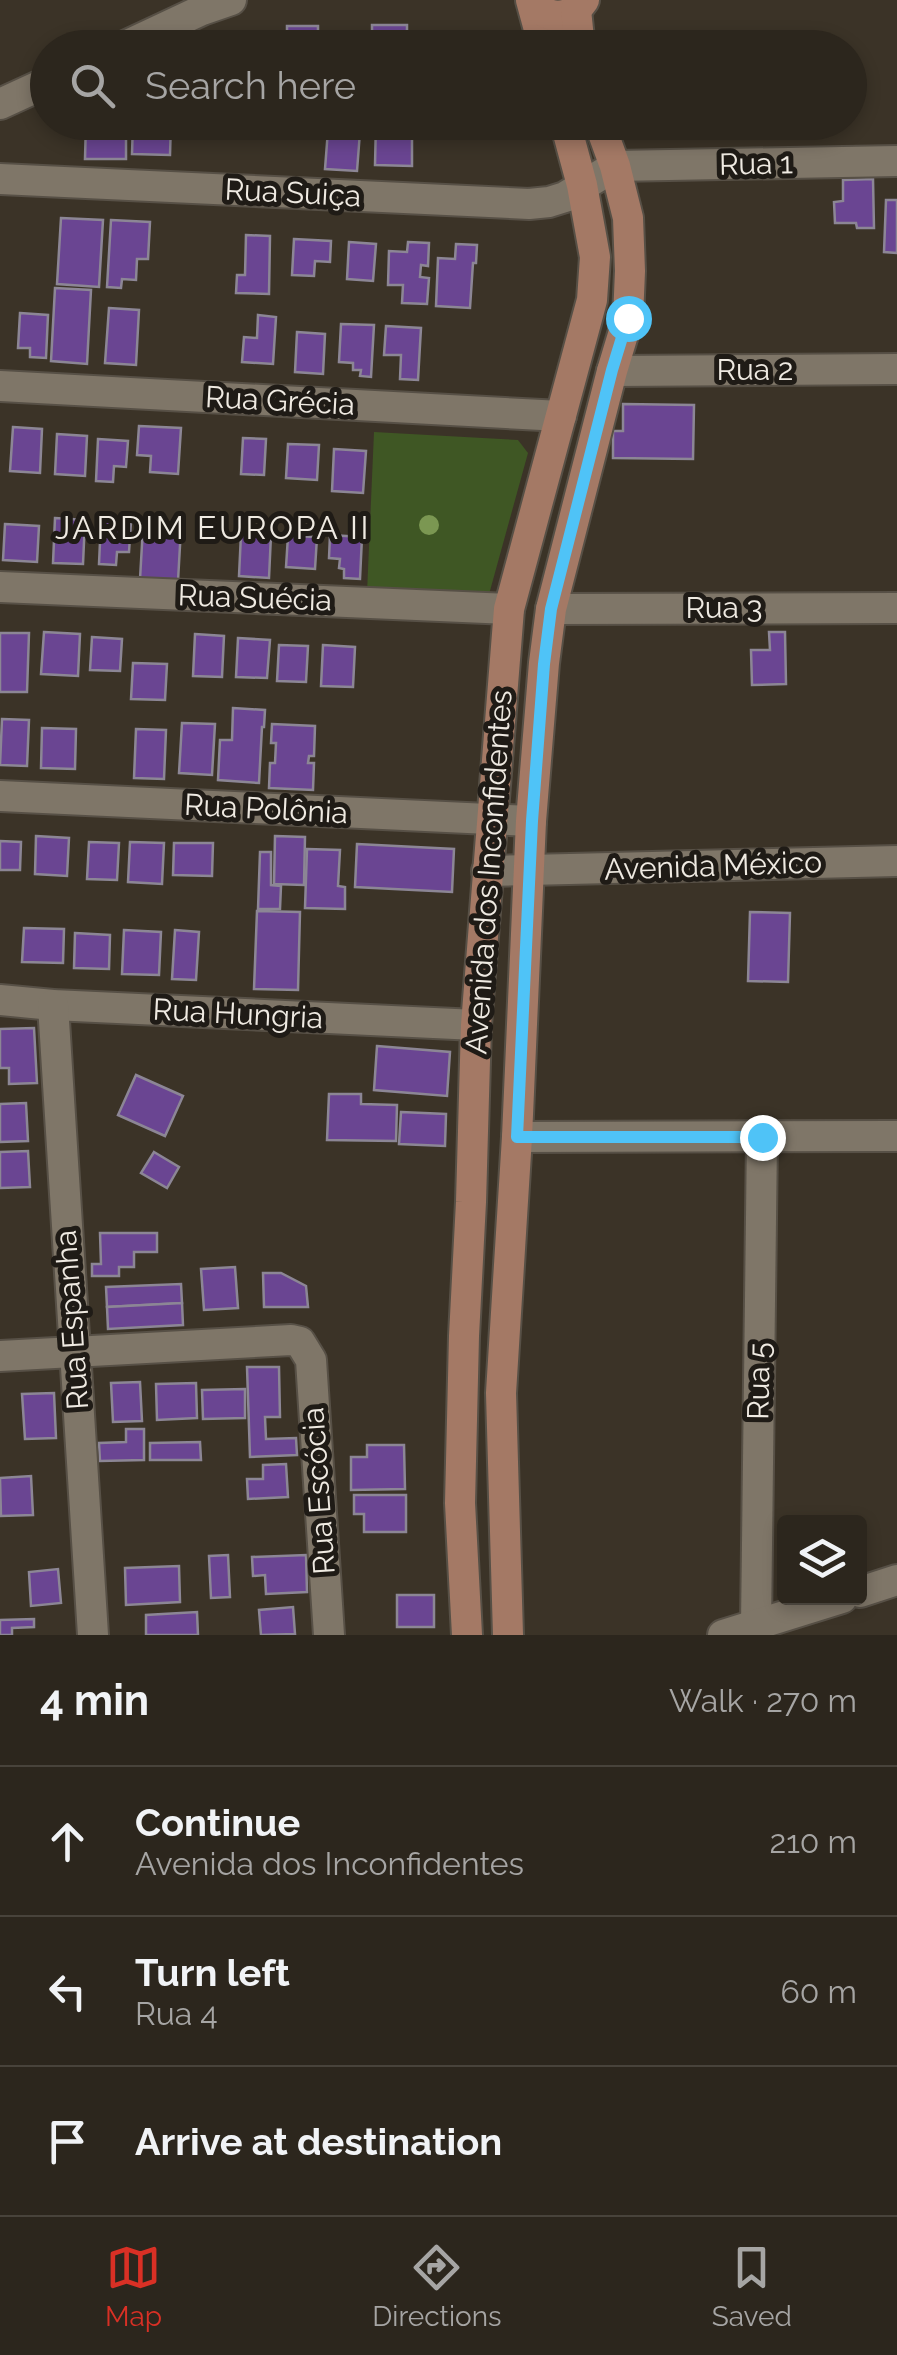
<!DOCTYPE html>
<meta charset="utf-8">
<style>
body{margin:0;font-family:Raleway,sans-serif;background:#342e26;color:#f1f3f6}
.controls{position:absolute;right:30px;bottom:30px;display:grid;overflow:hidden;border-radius:10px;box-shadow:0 5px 15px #0003}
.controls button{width:90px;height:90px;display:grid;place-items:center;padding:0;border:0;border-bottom:2px solid #48433b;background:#2c261d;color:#f1f3f6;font:50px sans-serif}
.stop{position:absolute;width:30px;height:30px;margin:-22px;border:8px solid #4fc3f7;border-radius:50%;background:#fff}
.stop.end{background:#4fc3f7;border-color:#fff;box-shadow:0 2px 10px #0008}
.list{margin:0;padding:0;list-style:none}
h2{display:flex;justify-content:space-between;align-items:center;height:130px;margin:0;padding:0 40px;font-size:42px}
h2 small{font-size:32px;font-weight:400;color:#a6a5a4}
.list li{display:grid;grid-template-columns:65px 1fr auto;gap:30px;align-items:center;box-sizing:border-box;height:150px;padding:0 40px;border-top:2px solid #48433b}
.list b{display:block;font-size:38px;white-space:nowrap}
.list p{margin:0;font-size:32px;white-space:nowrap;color:#a6a5a4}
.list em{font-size:32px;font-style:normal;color:#a6a5a4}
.icon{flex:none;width:55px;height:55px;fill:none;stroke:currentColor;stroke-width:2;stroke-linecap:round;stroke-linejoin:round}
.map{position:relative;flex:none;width:897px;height:1635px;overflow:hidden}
.search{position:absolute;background:#2c261d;box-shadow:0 5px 15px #0003;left:30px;right:30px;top:30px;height:110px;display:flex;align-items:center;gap:25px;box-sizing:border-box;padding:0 35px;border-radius:55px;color:#a6a5a4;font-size:38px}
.sheet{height:580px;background:#2c261d}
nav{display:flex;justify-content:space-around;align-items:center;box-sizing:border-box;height:140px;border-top:2px solid #48433b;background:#2c261d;font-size:28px;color:#a6a5a4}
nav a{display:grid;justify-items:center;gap:5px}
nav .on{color:#d93025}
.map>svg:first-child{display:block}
</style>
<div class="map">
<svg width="897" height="1635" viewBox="0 0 897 1635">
<rect width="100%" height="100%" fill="#3b3327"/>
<polygon fill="#3f5724" points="374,432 518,440 528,453 488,598 367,593"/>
<g fill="#6a4592" stroke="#8c8695" stroke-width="2.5">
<rect x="372" y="25" width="35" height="23"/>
<rect x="287" y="26" width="31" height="22"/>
<polygon points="337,33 366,35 365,48 336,48"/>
<polygon points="86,122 106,122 106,132 126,133 126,159 85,159"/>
<polygon points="133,122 171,122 170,155 132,154"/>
<polygon points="376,122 412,122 412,166 375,165"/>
<polygon points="328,130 360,132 357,171 325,169"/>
<polygon points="873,179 874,228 857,228 856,223 835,223 834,202 843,201 843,180"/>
<polygon points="886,200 897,200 897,253 884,252"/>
<polygon points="61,218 103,220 99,287 57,284"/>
<polygon points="111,220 150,222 148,259 137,259 136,280 122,279 121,288 107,287"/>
<polygon points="246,235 270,236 269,294 236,293 237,275 245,275"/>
<polygon points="294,239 331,241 330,262 315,261 314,276 292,275"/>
<polygon points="349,242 376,244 373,281 347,279"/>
<polygon points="408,242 429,243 428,266 421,265 420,277 429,278 427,304 402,303 403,285 388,285 389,251 407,252"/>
<polygon points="456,244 477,245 476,263 473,263 470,308 436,306 438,258 455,259"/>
<polygon points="55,288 91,290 87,364 51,361"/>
<polygon points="109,308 139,310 136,365 105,363"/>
<polygon points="20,313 48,315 46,358 30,357 30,348 18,348"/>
<polygon points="258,315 276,317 273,364 242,362 244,337 257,338"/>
<polygon points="341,324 374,325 371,377 360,376 361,370 353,370 353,363 339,362"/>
<polygon points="386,326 421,328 418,380 400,379 401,355 384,355"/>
<polygon points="297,332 325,334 323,374 295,372"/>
<polygon points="623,404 694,405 693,459 613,458 613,431 623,431"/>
<polygon points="139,426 181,428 178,474 150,472 151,456 137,455"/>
<polygon points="13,427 42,429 40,473 10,471"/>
<polygon points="57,434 87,436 85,476 55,474"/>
<polygon points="243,438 266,439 264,475 241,474"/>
<polygon points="98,439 128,441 126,467 114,466 113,482 96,481"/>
<polygon points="288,444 319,445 317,480 286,478"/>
<polygon points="334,449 366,451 363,493 332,491"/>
<polygon points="55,518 85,520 83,564 53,563"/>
<polygon points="101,520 131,522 129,552 117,552 116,565 99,564"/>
<polygon points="5,524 39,526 37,562 3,560"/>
<polygon points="143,527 181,528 178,581 140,579"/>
<polygon points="241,534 271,535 269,578 239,576"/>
<polygon points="330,535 362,537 360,579 344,578 344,569 339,568 340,559 329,558"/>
<polygon points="288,536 317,537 315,569 286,567"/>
<polygon points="44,632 80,634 78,676 41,674"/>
<polygon points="769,632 785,632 786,684 752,685 751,650 770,650"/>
<polygon points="0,633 29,633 27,692 0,692"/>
<polygon points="195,634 224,636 222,677 193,676"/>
<polygon points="92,637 122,639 120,671 90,670"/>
<polygon points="238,638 270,640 267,678 236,677"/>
<polygon points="279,645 308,646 306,682 277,681"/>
<polygon points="323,645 355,647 353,687 321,686"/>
<polygon points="133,663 167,664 165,700 131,699"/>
<polygon points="233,708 265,710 264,727 262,727 259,783 218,780 220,740 232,740"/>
<polygon points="2,719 29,720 27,766 0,765"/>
<polygon points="182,723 215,724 212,775 179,773"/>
<polygon points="272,724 315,726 314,756 309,756 308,763 314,763 313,790 269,788 270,763 275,763 276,743 271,743"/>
<polygon points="42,728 76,729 75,769 41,768"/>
<polygon points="136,729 166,730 164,779 134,778"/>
<polygon points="36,836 69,838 67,876 35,874"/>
<polygon points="275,836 305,837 304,885 274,884"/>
<polygon points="0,841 21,842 20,870 0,870"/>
<polygon points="89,842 119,843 117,880 87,879"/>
<polygon points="130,842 164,843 162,884 128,882"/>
<polygon points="174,843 213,843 212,876 173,875"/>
<polygon points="357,844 454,849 452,892 355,887"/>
<polygon points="307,849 340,850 338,886 345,887 345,909 305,908"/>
<polygon points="260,852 271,852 271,885 281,886 280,909 258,909"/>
<polygon points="257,911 300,912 298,990 254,989"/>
<polygon points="750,912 790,913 788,982 748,981"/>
<polygon points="24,928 64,929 63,963 22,962"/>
<polygon points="124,930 161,932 159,975 122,974"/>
<polygon points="175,930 199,932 196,980 172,979"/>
<polygon points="75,933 110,935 109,969 74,968"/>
<polygon points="34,1028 37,1083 9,1084 9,1068 0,1068 0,1029"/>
<polygon points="377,1046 450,1052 447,1096 374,1090"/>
<polygon points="136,1075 183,1096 165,1136 118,1115"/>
<polygon points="329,1094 361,1094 361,1104 397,1105 396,1141 327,1140"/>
<polygon points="26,1103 28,1141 0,1142 0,1104"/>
<polygon points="401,1112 446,1114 445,1146 399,1144"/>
<polygon points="28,1151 30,1187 0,1188 0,1152"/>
<polygon points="154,1152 179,1167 167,1188 141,1173"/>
<polygon points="100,1233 157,1233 157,1252 134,1252 134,1267 119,1267 119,1276 92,1276 92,1264 101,1264"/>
<polygon points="235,1267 238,1308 204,1310 201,1269"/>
<polygon points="263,1273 281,1273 306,1286 308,1307 264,1307"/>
<polygon points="181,1284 182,1303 107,1307 106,1287"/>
<polygon points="182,1303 183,1325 108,1329 107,1307"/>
<polygon points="247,1367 279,1367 280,1417 265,1417 266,1439 296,1438 297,1455 250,1457"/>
<polygon points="140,1382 142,1421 113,1422 111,1383"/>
<polygon points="196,1383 197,1418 157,1420 156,1384"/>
<polygon points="245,1389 245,1418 203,1419 202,1390"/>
<polygon points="54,1393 56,1438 25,1439 22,1394"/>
<polygon points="126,1429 144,1429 144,1460 100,1461 99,1443 126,1442"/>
<polygon points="200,1442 201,1460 150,1460 150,1443"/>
<polygon points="367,1445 404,1445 405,1489 351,1490 351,1457 367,1457"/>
<polygon points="286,1464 288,1497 248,1499 247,1479 263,1479 263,1465"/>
<polygon points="31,1476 33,1515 1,1516 0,1478"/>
<polygon points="354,1495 406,1495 406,1532 364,1532 364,1514 354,1514"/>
<polygon points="228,1555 230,1597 211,1598 209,1556"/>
<polygon points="306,1555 307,1592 266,1594 265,1575 253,1576 252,1557"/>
<polygon points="179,1566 180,1602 126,1605 125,1568"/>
<polygon points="58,1569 61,1603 31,1606 29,1572"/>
<rect x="397" y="1595" width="37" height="32"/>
<polygon points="293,1607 295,1634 261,1635 259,1610"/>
<polygon points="197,1612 198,1635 146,1635 146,1615"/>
<polygon points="34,1619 34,1627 12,1628 12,1635 0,1635 0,1620"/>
</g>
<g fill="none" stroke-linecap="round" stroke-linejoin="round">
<defs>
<g id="street">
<polyline points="121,48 202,10 231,0"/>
<polyline points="0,104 48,82"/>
<polyline points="0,179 529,204 549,202 565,197 615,166 897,161"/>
<polyline points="612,371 897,369"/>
<polyline points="0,386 561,416"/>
<polyline points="0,587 509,609"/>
<polyline points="551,609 897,608"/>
<polyline points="0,796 531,821"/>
<polyline points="487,871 897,861"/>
<polyline points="0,1000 53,1005 476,1025"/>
<polyline points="53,1005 93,1635"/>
<polyline points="517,1137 897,1136"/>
<polyline points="0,1356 291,1340 300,1342 311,1360 329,1635"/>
<polyline points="860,1592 897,1580"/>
<polyline points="756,1626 762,1137"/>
<polyline points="723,1635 842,1598"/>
</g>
<g id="secondary">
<polyline points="531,0 544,48"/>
<path d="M532 0C546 21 570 21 584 0"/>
<polyline points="576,10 580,48"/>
<polyline points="467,1635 460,1503 464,1336 471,1202 476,1025 509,609 592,300 595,257 582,185 565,122"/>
<polyline points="508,1635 501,1393 517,1137 531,821 544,663 551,609 612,371 628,318 630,271 628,218 615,166 599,122"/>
</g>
</defs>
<use href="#street" stroke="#575046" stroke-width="34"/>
<use href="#secondary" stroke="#575046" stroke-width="34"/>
<use href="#street" stroke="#7f7668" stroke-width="30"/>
<use href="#secondary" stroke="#a47965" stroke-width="30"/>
</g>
<circle fill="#7b9752" cx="429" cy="525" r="10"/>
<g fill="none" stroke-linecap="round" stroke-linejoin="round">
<polyline stroke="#4fc3f7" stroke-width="12" points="628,318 612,370 551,609 544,664 532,821 517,1137 762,1137"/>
</g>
<g text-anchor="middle" stroke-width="10" stroke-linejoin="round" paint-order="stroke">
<g font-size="30" fill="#efeae2" stroke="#1f1b16">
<text transform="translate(756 164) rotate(-1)" y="10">Rua 1</text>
<text transform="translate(293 193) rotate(3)" y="10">Rua Suiça</text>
<text x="755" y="380">Rua 2</text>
<text transform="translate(280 401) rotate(3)" y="10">Rua Grécia</text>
<text transform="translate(255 598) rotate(2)" y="10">Rua Suécia</text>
<text x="724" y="618">Rua 3</text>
<text transform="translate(266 809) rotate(3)" y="10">Rua Polônia</text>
<text transform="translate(713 866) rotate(-2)" y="10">Avenida México</text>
<text transform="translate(489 872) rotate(-86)" y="10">Avenida dos Inconfidentes</text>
<text transform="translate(238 1014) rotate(3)" y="10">Rua Hungria</text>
<text transform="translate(72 1320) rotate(-94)" y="10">Rua Espanha</text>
<text transform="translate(759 1381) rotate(-89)" y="10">Rua 5</text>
<text transform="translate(319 1491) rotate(-94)" y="10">Rua Escócia</text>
</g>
<g font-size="32" letter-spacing="2.5" fill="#efeae2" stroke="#1f1b16">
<text x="213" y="539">JARDIM EUROPA II</text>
</g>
</g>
</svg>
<div class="controls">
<button><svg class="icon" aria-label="layers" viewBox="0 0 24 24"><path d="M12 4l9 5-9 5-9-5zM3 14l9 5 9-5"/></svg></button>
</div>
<div class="stop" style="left:628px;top:318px"></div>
<div class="stop end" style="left:762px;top:1137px"></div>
<div class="search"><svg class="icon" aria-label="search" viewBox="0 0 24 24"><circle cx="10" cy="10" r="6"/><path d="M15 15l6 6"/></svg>Search here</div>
</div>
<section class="sheet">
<h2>4 min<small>Walk · 270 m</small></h2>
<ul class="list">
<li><svg class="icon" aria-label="ahead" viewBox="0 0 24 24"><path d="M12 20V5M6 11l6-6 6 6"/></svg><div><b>Continue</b><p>Avenida dos Inconfidentes</p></div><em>210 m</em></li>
<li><svg class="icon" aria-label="left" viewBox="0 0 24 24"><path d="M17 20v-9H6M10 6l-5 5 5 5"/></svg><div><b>Turn left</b><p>Rua 4</p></div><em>60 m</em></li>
<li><svg class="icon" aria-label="arrive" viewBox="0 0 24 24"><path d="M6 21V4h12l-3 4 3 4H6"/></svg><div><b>Arrive at destination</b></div></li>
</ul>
</section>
<nav>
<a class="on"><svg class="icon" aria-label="map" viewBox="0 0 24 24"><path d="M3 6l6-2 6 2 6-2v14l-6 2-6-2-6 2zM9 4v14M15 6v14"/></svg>Map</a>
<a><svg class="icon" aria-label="directions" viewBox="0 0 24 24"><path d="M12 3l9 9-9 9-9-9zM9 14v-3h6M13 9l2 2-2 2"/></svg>Directions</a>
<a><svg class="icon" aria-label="saved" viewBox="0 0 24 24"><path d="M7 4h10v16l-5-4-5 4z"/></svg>Saved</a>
</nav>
